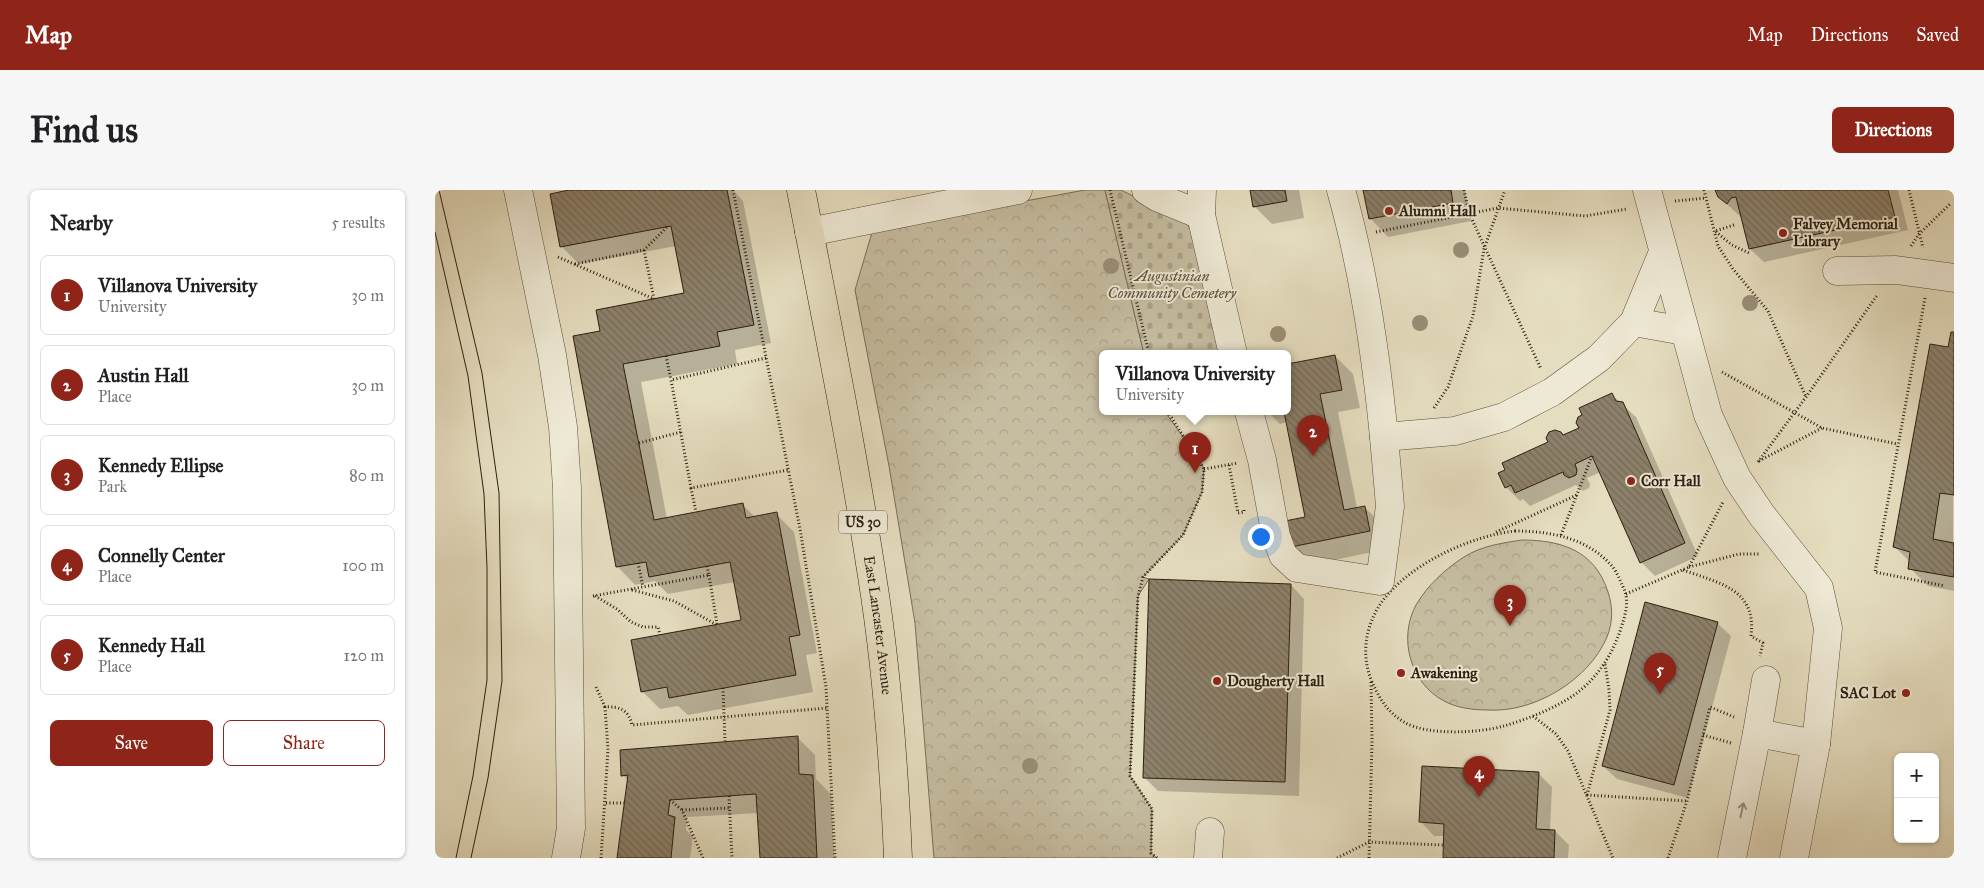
<!DOCTYPE html>
<meta charset="utf-8">
<style>
body{margin:0;font-family:"IM FELL Great Primer",serif;background:#f6f6f6;color:#202124}
.controls{position:absolute;right:15px;bottom:15px;display:grid;overflow:hidden;border-radius:8px;box-shadow:0 1px 4px #0004}
.controls button{width:45px;height:45px;display:grid;place-items:center;padding:0;border:0;border-bottom:1px solid #e0e0e0;background:#fff;color:#202124;font:25px sans-serif}
.you{position:absolute;left:825px;top:346px;width:18px;height:18px;margin:-12px;border:4px solid #fff;border-radius:50%;background:#1a73e8;box-shadow:0 0 0 8px #1a73e833}
.badge{display:grid;place-items:center;width:32px;height:32px;border-radius:50%;background:#8f2418;color:#fff;font-size:16px;font-weight:700}
.pin{position:absolute;translate:-50% -41px;filter:drop-shadow(0 1px 2px #0008)}
.pin::after{content:'';position:absolute;top:26px;width:18px;height:15px;background:inherit;clip-path:polygon(0 0,100% 0,50% 100%)}
.popup{position:absolute;left:664px;top:160px;width:192px;height:65px;box-sizing:border-box;display:grid;place-content:center;border-radius:8px;background:#fff;filter:drop-shadow(0 1px 4px #0005);font-size:16px;white-space:nowrap;color:#757577}
.popup b{font-size:19px;color:#202124}
.popup::after{content:'';position:absolute;left:50%;top:100%;margin-left:-10px;border:10px solid transparent;border-top-color:#fff}
.list{margin:0;padding:0;list-style:none}
h2{display:flex;justify-content:space-between;align-items:center;height:65px;margin:0;padding:0 20px;font-size:21px}
h2 small{font-size:16px;font-weight:400;color:#757577}
.list li{display:grid;grid-template-columns:32px 1fr auto;gap:15px;align-items:center;box-sizing:border-box;height:80px;margin:0 10px 10px;padding:0 10px;border:1px solid #e0e0e0;border-radius:8px}
.list b{display:block;font-size:19px;white-space:nowrap}
.list p{margin:0;font-size:16px;white-space:nowrap;color:#757577}
.list em{font-size:16px;font-style:normal;color:#757577}
.actions{display:flex;gap:10px;padding:15px 20px}
.actions a{flex:1;padding:11px 0;border:1px solid #8f2418;border-radius:8px;text-align:center;font-size:18px;color:#8f2418}
.actions .main{background:#8f2418;color:#fff}
.map{position:relative;flex:none;width:1519px;height:668px;overflow:hidden;border-radius:8px}
header{display:flex;align-items:center;gap:30px;box-sizing:border-box;height:70px;padding:0 25px;background:#8f2418;color:#fff}
header strong{font-size:24px}
nav{display:flex;gap:28px;margin-inline-start:auto;font-size:18px}
.intro{display:flex;align-items:center;justify-content:space-between;box-sizing:border-box;height:120px;padding:0 30px}
h1{margin:0;font-size:35px}
.button{padding:12px 22px;border-radius:8px;background:#8f2418;color:#fff;font-size:18px;font-weight:700}
main{display:flex;gap:30px;padding:0 30px}
aside{flex:1;background:#fff;border-radius:8px;box-shadow:0 1px 4px #0004}
.map>svg:first-child{display:block}
</style>
<header>
<strong>Map</strong>
<nav><a>Map</a><a>Directions</a><a>Saved</a></nav>
</header>
<div class="intro"><h1>Find us</h1><a class="button">Directions</a></div>
<main>
<aside>
<h2>Nearby<small>5 results</small></h2>
<ul class="list">
<li><span class="badge">1</span><div><b>Villanova University</b><p>University</p></div><em>30 m</em></li>
<li><span class="badge">2</span><div><b>Austin Hall</b><p>Place</p></div><em>30 m</em></li>
<li><span class="badge">3</span><div><b>Kennedy Ellipse</b><p>Park</p></div><em>80 m</em></li>
<li><span class="badge">4</span><div><b>Connelly Center</b><p>Place</p></div><em>100 m</em></li>
<li><span class="badge">5</span><div><b>Kennedy Hall</b><p>Place</p></div><em>120 m</em></li>
</ul>
<div class="actions"><a class="main">Save</a><a>Share</a></div>
</aside>
<div class="map">
<svg width="1519" height="668" viewBox="0 0 1519 668">
<defs>
<pattern id="forest-crowns" width="20" height="18" patternUnits="userSpaceOnUse" patternTransform="scale(1.25)"><rect width="20" height="18" fill="#c6bda1"/><path d="M2 6a3 3 0 1 1 6 0M12 15a3 3 0 1 1 6 0" fill="none" stroke="#aaa28a"/></pattern>
<pattern id="cemetery-stones" width="16" height="16" patternUnits="userSpaceOnUse" patternTransform="scale(1.25)"><rect width="16" height="16" fill="#c6bda1"/><path d="M2 7V4a2 2 0 0 1 4 0v3zM10 15v-3a2 2 0 0 1 4 0v3z" fill="#aaa28a"/></pattern>
<pattern id="building-back-hatch" width="6" height="6" patternUnits="userSpaceOnUse" patternTransform="scale(1.25)"><rect width="6" height="6" fill="#8d816b"/><path d="M-1 5l2 2M0 0l6 6M5-1l2 2" fill="none" stroke="#746957"/></pattern>
</defs>
<rect width="100%" height="100%" fill="#e5ddbf"/>
<filter id="stains"><feTurbulence type="fractalNoise" baseFrequency=".004" numOctaves="4"/><feColorMatrix values="0 0 0 0 .2 0 0 0 0 .09 0 0 0 0 .02 0 0 0 .5 -.17"/></filter>
<radialGradient id="worn" r=".72"><stop offset=".6" stop-color="#630" stop-opacity="0"/><stop offset="1" stop-color="#630" stop-opacity=".3"/></radialGradient>
<g fill="url(#forest-crowns)" stroke="#7a6e58">
<polygon points="650,0 670,0 709,164 668,164 668,222 730,222 763,267 769,279 767,302 748,345 708,387 714,389 703,406 695,586 717,619 716,663 722,668 499,668 480,433 454,276 420,100 438,39"/>
<path d="M1087 350C1127 350 1160 361 1173 402 1178 417 1178 432 1172 447 1154 490 1099 523 1053 520 1038 520 1022 518 1009 511 975 493 963 448 981 415 992 396 1010 379 1029 367 1046 356 1067 353 1087 350Z"/>
</g>
<polygon fill="url(#cemetery-stones)" stroke="#7a6e58" points="670,0 686,0 718,16 766,25 798,164 709,164"/>
<g fill="#0003">
<polygon points="136,0 298,0 308,11 336,153 300,160 302,174 206,192 232,329 307,314 321,328 341,324 359,342 382,463 371,465 378,502 253,525 243,516 225,519 207,501 308,431 300,392 233,404 220,391 200,395 182,376 167,142 251,104 241,56 144,74 126,56"/>
<polygon points="816,0 864,0 869,28 837,34 819,16"/>
<polygon points="930,0 1030,0 1036,31 953,47 935,28"/>
<polygon points="1282,0 1463,0 1473,40 1329,72 1315,59 1307,28 1284,7"/>
<polygon points="1519,144 1518,354 1519,401 1493,396 1475,378 1475,372 1459,356"/>
<polygon points="900,166 918,184 925,218 903,222 922,318 929,317 948,335 952,359 875,375 857,357 871,328 852,232 845,234 833,222 852,222"/>
<polygon points="1177,205 1201,227 1263,366 1220,386 1206,372 1166,282 1152,288 1155,294 1154,298 1148,301 1141,295 1095,316 1088,309 1085,311 1071,297 1129,246 1146,239"/>
<polygon points="856,395 869,409 864,606 723,601 709,587"/>
<polygon points="1282,433 1296,446 1253,608 1182,589 1168,576"/>
<polygon points="362,547 380,565 381,589 396,604 399,668 326,668 324,623 252,627 251,640 258,646 255,668 184,668 194,591 188,585"/>
<polygon points="1103,583 1117,597 1115,641 1120,641 1134,655 1133,668 1009,668 1010,646 999,646 986,632"/>
</g>
<g fill="url(#building-back-hatch)" stroke="#2d1e10">
<polygon points="134,0 292,0 319,135 282,142 285,156 188,174 219,330 308,313 311,328 342,322 365,445 354,447 361,485 234,508 232,497 206,502 196,450 306,430 295,372 214,387 211,372 181,377 138,146 165,141 161,120 249,103 236,36 125,57 115,4"/>
<polygon points="815,0 850,0 852,11 818,17"/>
<polygon points="928,0 1016,0 1018,13 934,29"/>
<polygon points="1280,0 1453,0 1460,27 1314,59 1301,7 1296,8 1292,14 1283,7"/>
<polygon points="1516,142 1519,142 1519,305 1505,303 1498,349 1519,353 1519,387 1473,379 1475,362 1458,357 1495,154 1513,157"/>
<polygon points="900,165 907,200 885,204 909,320 930,316 935,341 856,357 850,331 870,327 849,222 852,222 852,174"/>
<polygon points="1177,203 1181,211 1188,212 1250,353 1205,373 1157,266 1140,274 1142,280 1141,285 1134,288 1129,285 1128,282 1080,303 1076,295 1070,298 1063,283 1070,280 1067,273 1113,252 1111,248 1114,242 1120,240 1126,242 1128,245 1144,238 1141,233 1143,227 1147,225 1144,218"/>
<polygon points="714,389 856,394 850,592 708,588"/>
<polygon points="1210,412 1283,432 1239,595 1167,576"/>
<polygon points="363,546 364,584 378,585 382,668 325,668 321,604 235,610 233,625 240,627 236,668 182,668 193,585 186,586 185,560"/>
<polygon points="987,576 1104,582 1101,639 1120,640 1119,668 1008,668 1009,634 984,632"/>
</g>
<g fill="none" stroke-linecap="round" stroke-linejoin="round">
<defs>
<g id="minor">
<polyline points="83,0 117,165 128,237 132,298 136,638 131,668"/>
<polyline points="711,0 722,7 766,25"/>
<polyline points="767,0 766,25 798,164"/>
<path d="M906 0C929 81 941 164 949 247L1020 241 1069 227 1117 202 1164 168 1199 132 1228 62"/>
<polyline points="1212,0 1273,225 1302,288 1326,324 1384,398 1393,438 1381,554 1359,668"/>
<polyline points="374,42 583,0"/>
<polyline points="1402,81 1461,80 1519,88"/>
<polyline points="1199,132 1249,141"/>
<polyline points="814,222 827,270 841,346 848,365 862,378 945,391 955,316 949,247"/>
<polyline points="1322,543 1331,490"/>
<polyline points="773,668 775,642"/>
<polyline points="1297,668 1322,543 1381,554"/>
</g>
<g id="highway">
<path id="s1" d="M366 0C391 128 417 257 437 386 452 479 459 574 463 668"/>
</g>
</defs>
<use href="#minor" stroke="#5b4e3c" stroke-width="29"/>
<use href="#highway" stroke="#2d1e10" stroke-width="29"/>
<g stroke="#2d1e10" stroke-width="3" stroke-dasharray="1 2.5" stroke-linecap="butt">
<polyline points="298,0 365,339 391,497 400,668"/>
<polyline points="675,0 714,164"/>
<polyline points="1029,0 1034,23 1106,179"/>
<polyline points="1269,0 1283,56 1298,79 1333,121 1371,207"/>
<polyline points="1474,0 1488,58"/>
<polyline points="1240,11 1271,8"/>
<polyline points="1299,35 1280,41 1297,55 1314,63"/>
<polyline points="941,42 1063,18 1150,26 1192,19"/>
<polyline points="1476,56 1484,44 1515,14"/>
<polyline points="209,60 219,109"/>
<polyline points="123,67 219,109"/>
<polyline points="140,74 209,60 232,37"/>
<polyline points="1490,108 1440,382 1510,396"/>
<polyline points="231,166 236,190"/>
<polyline points="331,168 236,190 256,298 353,280"/>
<polyline points="1287,182 1387,238 1462,254"/>
<polyline points="999,218 1013,197 1038,126 1049,59 1070,0"/>
<polyline points="204,253 246,242"/>
<polyline points="1324,271 1387,238"/>
<polyline points="1323,272 1371,207 1443,104"/>
<polyline points="794,275 803,323 809,322 809,319"/>
<polyline points="769,279 803,273"/>
<polyline points="256,298 261,322"/>
<path d="M1080 341C1115 341 1152 348 1176 375 1182 381 1185 391 1189 399 1194 410 1191 423 1187 435 1179 462 1164 486 1142 503 1121 518 1093 529 1069 536 1044 543 992 546 969 532 953 523 944 508 937 492 926 466 930 439 944 416 970 376 1034 346 1080 341Z"/>
<polyline points="1061,342 1142,305"/>
<polyline points="1126,345 1157,266"/>
<polyline points="203,373 208,397"/>
<polyline points="1254,377 1304,364 1324,364"/>
<path d="M1248 380C1284 393 1322 399 1316 446L1328 453 1325 466"/>
<polyline points="274,385 282,434"/>
<polyline points="197,400 239,411 282,435"/>
<polyline points="1191,404 1254,377 1288,312"/>
<polyline points="158,406 274,385 272,376"/>
<polyline points="160,406 182,419 196,432 208,437 223,437 225,445"/>
<polyline points="161,497 170,517"/>
<polyline points="288,498 290,551"/>
<polyline points="1098,526 1121,544 1133,561 1178,668"/>
<polyline points="1268,545 1296,553"/>
<polyline points="1152,605 1175,520 1174,500 1170,474"/>
<polyline points="1152,605 1252,611"/>
<polyline points="294,606 297,668"/>
<polyline points="235,610 247,620"/>
<polyline points="171,613 190,613"/>
<path d="M166 668 173 560 170 517C184 516 194 520 197 535L392 518"/>
<polyline points="268,668 247,620 294,618"/>
<polyline points="722,668 716,663 717,619 695,586 703,406 708,387 748,345 767,302 769,279 733,222"/>
<polyline points="902,668 934,652 1008,655"/>
<polyline points="934,668 937,551 936,491"/>
<polyline points="1233,668 1252,611 1275,517 1299,527"/>
</g>
<use href="#minor" stroke="#eee9d5" stroke-width="28"/>
<use href="#highway" stroke="#e5ddbf" stroke-width="28"/>
<g stroke="#2d1e10" stroke-width="1">
<polyline points="4,0 47,183 64,303 67,491 53,588 36,668"/>
<polyline points="0,42 33,186 49,304 52,378 52,490 38,586 21,668"/>
</g>
</g>
<g fill="#998e77">
<circle cx="1026" cy="60" r="8"/>
<circle cx="676" cy="76" r="8"/>
<circle cx="1315" cy="113" r="8"/>
<circle cx="985" cy="133" r="8"/>
<circle cx="843" cy="144" r="8"/>
<circle cx="595" cy="576" r="8"/>
</g>
<defs><path id="oneway-shaft" d="M-6 0H5M1.5-3L5.5 0L1.5 3" fill="none" stroke-width="1.6" stroke-linecap="round" stroke-linejoin="round" transform="scale(1.25)"/></defs>
<use stroke="#978e7c" href="#oneway-shaft" transform="translate(1307 620) rotate(-78)"/>
<g fill="#8f2418" stroke="#eee9d5" stroke-width="2">
<circle cx="954" cy="21" r="5"/>
<circle cx="1348" cy="43" r="5"/>
<circle cx="1196" cy="291" r="5"/>
<circle cx="966" cy="483" r="5"/>
<circle cx="782" cy="491" r="5"/>
<circle cx="1471" cy="503" r="5"/>
</g>
<g text-anchor="middle" stroke-width="4" stroke-linejoin="round" paint-order="stroke">
<rect fill="#eee9d5" stroke="#675b4b" stroke-width="1" x="404" y="320.5" width="48" height="23" rx="4"/>
<g font-size="14" font-weight="bold" fill="#2d1e10">
<text x="428" y="337">US 30</text>
</g>
<g font-size="15" font-weight="bold" fill="#2d1e10" stroke="#eee9d5" text-anchor="start">
<text x="964" y="26">Alumni Hall</text>
<text x="1358" y="39">Falvey Memorial<tspan x="1358" dy="17">Library</tspan></text>
<text x="1206" y="296">Corr Hall</text>
<text x="976" y="488">Awakening</text>
<text x="792" y="496">Dougherty Hall</text>
<text x="1461" y="508" text-anchor="end">SAC Lot</text>
</g>
<g font-size="15" font-style="italic" fill="#5b4e3c" stroke="#eee9d5">
<text x="737" y="91">Augustinian<tspan x="737" dy="17">Community Cemetery</tspan></text>
</g>
<g font-size="15" fill="#2d1e10" stroke="#eee9d5">
<text dy="5" stroke="none"><textPath href="#s1" startOffset="442">East Lancaster Avenue</textPath></text>
</g>
</g>
<rect width="100%" height="100%" filter="url(#stains)"/>
<rect width="100%" height="100%" fill="url(#worn)"/>
</svg>
<div class="controls">
<button>+</button>
<button>−</button>
</div>
<div class="you"></div>
<div class="pin badge" style="left:760px;top:283px">1</div>
<div class="popup"><b>Villanova University</b>University</div>
<div class="pin badge" style="left:878px;top:266px">2</div>
<div class="pin badge" style="left:1075px;top:436px">3</div>
<div class="pin badge" style="left:1044px;top:607px">4</div>
<div class="pin badge" style="left:1225px;top:504px">5</div>
</div>
</main>
